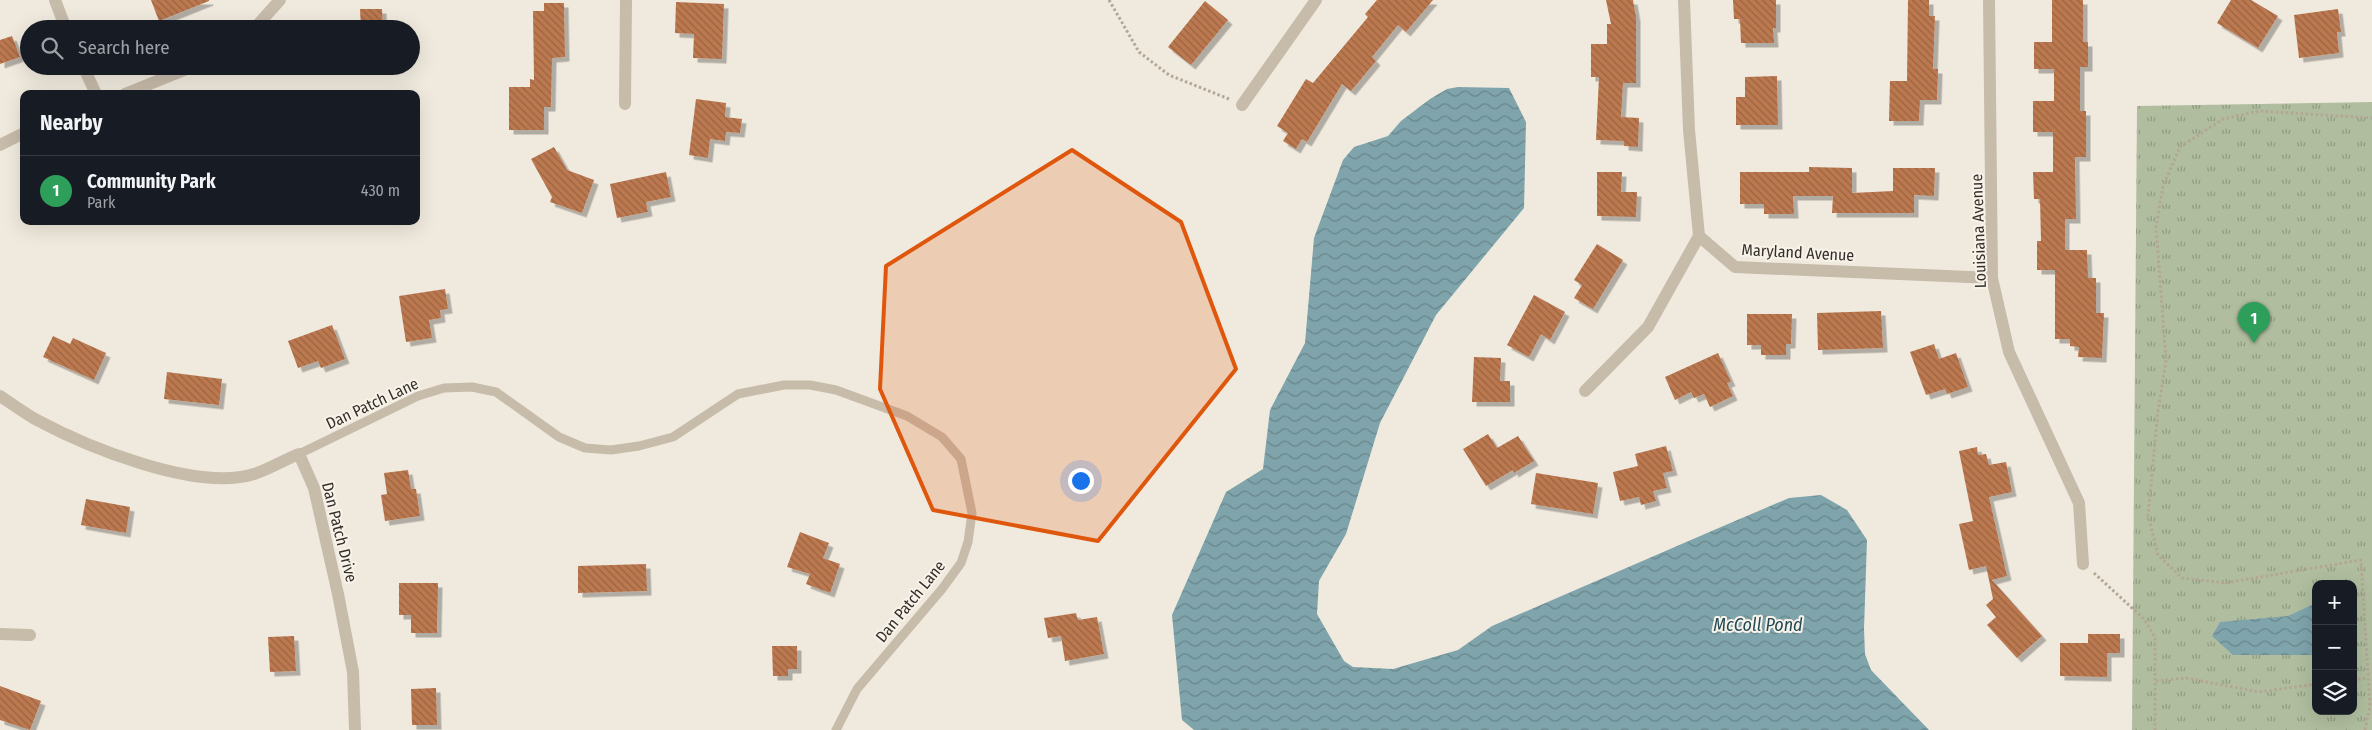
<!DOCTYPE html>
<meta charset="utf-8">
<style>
body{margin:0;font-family:"Fira Sans Condensed",sans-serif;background:#20242c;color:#f1f3f6}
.controls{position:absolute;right:15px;bottom:15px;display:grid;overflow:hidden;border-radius:10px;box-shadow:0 5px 20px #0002}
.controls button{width:45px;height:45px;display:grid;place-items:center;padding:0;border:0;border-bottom:1px solid #363941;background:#171b24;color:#f1f3f6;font:25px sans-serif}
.you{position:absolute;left:1080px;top:480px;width:18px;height:18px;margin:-12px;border:4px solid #fff;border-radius:50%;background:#1a73e8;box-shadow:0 0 0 8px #1a73e833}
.badge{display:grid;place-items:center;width:32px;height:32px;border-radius:50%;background:#94a7ad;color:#fff;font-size:16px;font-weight:700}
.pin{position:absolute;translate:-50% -41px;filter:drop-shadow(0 1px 2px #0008)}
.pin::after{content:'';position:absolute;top:26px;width:18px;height:15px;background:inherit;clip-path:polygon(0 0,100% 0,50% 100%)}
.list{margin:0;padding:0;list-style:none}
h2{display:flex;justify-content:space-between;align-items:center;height:65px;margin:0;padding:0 20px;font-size:21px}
h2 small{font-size:16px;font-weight:400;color:#9ea1a6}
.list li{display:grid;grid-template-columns:32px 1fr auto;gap:15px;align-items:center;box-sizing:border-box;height:70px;padding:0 20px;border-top:1px solid #363941}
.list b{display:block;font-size:19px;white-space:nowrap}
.list p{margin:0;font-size:16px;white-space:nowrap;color:#9ea1a6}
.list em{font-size:16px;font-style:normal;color:#9ea1a6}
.icon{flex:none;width:28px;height:28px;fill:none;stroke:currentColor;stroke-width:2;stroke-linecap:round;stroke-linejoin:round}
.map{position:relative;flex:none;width:2372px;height:730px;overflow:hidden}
.search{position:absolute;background:#171b24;box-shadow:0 5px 20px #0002;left:20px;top:20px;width:400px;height:55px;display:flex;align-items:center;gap:12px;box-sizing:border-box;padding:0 18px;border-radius:28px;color:#9ea1a6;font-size:19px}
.panel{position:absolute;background:#171b24;box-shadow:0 5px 20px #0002;left:20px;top:90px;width:400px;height:135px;border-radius:10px}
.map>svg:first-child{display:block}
</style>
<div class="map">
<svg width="2372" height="730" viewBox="0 0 2372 730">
<defs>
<pattern id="grass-tufts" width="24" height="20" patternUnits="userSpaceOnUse" patternTransform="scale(1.25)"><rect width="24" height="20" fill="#b0be9f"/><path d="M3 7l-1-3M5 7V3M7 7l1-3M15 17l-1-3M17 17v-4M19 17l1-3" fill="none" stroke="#909b82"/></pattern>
<pattern id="water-waves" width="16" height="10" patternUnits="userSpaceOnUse" patternTransform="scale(1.25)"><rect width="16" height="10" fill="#7fa4ab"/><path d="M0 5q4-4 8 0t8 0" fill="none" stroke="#69868b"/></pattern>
<pattern id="building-back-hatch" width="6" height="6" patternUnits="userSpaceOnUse" patternTransform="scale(1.25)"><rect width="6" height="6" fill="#bc7850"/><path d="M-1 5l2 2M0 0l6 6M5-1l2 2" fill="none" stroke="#9a6342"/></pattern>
<filter id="shadow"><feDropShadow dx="4.5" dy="4.5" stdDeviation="0" flood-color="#0004"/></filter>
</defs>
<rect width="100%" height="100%" fill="#f0eade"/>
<path fill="url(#grass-tufts)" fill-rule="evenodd" d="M2372 102V730H2132L2137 106ZM2316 584H2353V711H2316Z"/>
<g fill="url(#water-waves)">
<polygon points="1458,87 1509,88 1526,122 1524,208 1436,315 1380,423 1346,534 1319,581 1317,614 1344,661 1353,667 1393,669 1458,650 1492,626 1714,530 1789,498 1821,495 1847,510 1867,540 1864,629 1865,654 1871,670 1929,730 1194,730 1182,720 1172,615 1226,492 1263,469 1270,410 1305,343 1314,238 1343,160 1354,147 1388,136 1401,121 1430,99 1447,89"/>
<polygon points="2316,603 2316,655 2233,655 2212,636 2220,622 2288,616"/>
</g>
<g fill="url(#building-back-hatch)" filter="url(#shadow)">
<polygon points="151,0 209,0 209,1 159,21"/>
<polygon points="1377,0 1433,0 1406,32 1398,25 1372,57 1376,61 1351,91 1342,84 1307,142 1302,139 1296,149 1283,141 1288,133 1277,126 1306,79 1313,83 1368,17 1365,14"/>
<polygon points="1606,0 1633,0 1636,17 1636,83 1623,83 1621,117 1639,118 1638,147 1624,146 1624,141 1596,140 1599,77 1591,77 1591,44 1607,44 1607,24 1611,24"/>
<polygon points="1733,0 1776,0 1776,28 1773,28 1774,43 1741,43 1740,19 1734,19"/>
<polygon points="1908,0 1929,0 1929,16 1935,16 1933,69 1938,69 1937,100 1920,100 1919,121 1889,121 1890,81 1907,81"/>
<polygon points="2052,0 2083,0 2083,42 2088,42 2088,67 2080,67 2080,111 2086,111 2086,157 2075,157 2076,219 2065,219 2065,250 2087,250 2088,278 2096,278 2096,313 2104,313 2102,358 2078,357 2079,347 2070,346 2070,339 2055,339 2055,270 2037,270 2037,241 2041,241 2040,199 2034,199 2033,172 2053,172 2053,132 2033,132 2033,101 2054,101 2054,69 2034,69 2034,42 2052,42"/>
<polygon points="2231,0 2251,0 2278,16 2258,48 2217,23"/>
<polygon points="1205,1 1228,20 1191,65 1168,47"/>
<polygon points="676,2 724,4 722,59 693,58 694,34 675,33"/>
<polygon points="544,3 564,3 565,57 552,58 551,107 544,107 544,130 509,130 509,87 530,87 530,79 534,80 533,11 544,11"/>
<polygon points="360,9 382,9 383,29 361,29"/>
<polygon points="2338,9 2341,32 2337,32 2339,53 2299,58 2294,15"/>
<polygon points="12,36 20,57 0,64 0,40"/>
<polygon points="1777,76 1778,125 1736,125 1736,97 1745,97 1745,77"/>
<polygon points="696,99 726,103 725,117 742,119 740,133 726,132 725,141 710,139 708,158 689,155"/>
<polygon points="554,147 567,170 594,180 582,213 550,202 552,197 531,159"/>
<polygon points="1809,167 1852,168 1852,193 1893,191 1893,168 1935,168 1934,196 1914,195 1914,213 1832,213 1833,196 1793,196 1794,214 1764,214 1764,204 1740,204 1740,172 1809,172"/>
<polygon points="666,172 671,197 646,202 648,212 617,218 610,184"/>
<polygon points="1597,172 1622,172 1621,192 1637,192 1636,217 1597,216"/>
<polygon points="1597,244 1623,260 1593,309 1574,298 1582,285 1574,280"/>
<polygon points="445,289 448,309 440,310 441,318 429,320 432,338 406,342 399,296"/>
<polygon points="1534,295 1565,312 1550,340 1541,334 1529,357 1507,345"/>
<polygon points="1881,311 1883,348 1818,350 1817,313"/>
<polygon points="1747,314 1792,314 1791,344 1786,344 1786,355 1761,355 1761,345 1747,345"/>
<polygon points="332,325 345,359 321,368 318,361 298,368 288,341"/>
<polygon points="53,336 70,344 73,338 106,353 94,380 43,357"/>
<polygon points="1934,344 1939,359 1956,353 1968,387 1947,394 1945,389 1926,395 1910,352"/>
<polygon points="1718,353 1731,382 1727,383 1733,396 1710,407 1704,394 1694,398 1691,392 1675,400 1665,377"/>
<polygon points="1474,357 1501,358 1500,381 1510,381 1510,402 1472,402"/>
<polygon points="167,372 222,379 219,405 164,399"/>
<polygon points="1488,434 1497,448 1518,436 1534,461 1514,473 1513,470 1486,486 1463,449"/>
<polygon points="1666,446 1673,471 1663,473 1667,488 1653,491 1656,501 1641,505 1639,497 1620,501 1613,472 1638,466 1635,454"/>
<polygon points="1977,447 1978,455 1986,454 1989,465 2006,462 2012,492 1989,497 2007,576 1992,580 2042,636 2017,658 1987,625 1996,617 1986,605 1993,599 1986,566 1969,570 1959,524 1973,521 1959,451"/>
<polygon points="408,470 411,489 416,489 420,516 385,521 381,495 387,494 384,473"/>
<polygon points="1536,473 1598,483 1593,514 1531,504"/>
<polygon points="86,499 130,507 126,533 81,525"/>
<polygon points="800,532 829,543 823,558 840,564 830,593 806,584 810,574 787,567"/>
<polygon points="646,564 647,591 578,593 578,566"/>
<polygon points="399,583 438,583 437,633 411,633 411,615 399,615"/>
<polygon points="1076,613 1078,620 1097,617 1104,654 1065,661 1061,636 1048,638 1044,618"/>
<polygon points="2088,634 2120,634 2120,653 2107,653 2107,677 2060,676 2060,643 2088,643"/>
<polygon points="294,636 296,671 270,672 268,637"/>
<polygon points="772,646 797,646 797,669 788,669 788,676 773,676"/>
<polygon points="0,686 41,701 30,730 0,720"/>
<polygon points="436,688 437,725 412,725 411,689"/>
</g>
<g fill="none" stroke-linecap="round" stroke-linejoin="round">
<g stroke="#b3a695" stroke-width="3" stroke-dasharray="2.5 2.5" stroke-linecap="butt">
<polyline points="1109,0 1139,52 1169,75 1229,99"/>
<polyline points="2094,573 2144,619 2155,637 2155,730"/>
<polyline points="2353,680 2367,678"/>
<polyline points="2156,681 2186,678 2259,692 2316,684"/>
<polyline points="2365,730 2370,706 2361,560 2225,583 2182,578 2158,555 2148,515 2158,411 2166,360 2156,227 2163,186 2180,147 2223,119 2259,111 2372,118"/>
</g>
<polyline stroke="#c7bbaa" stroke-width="9" points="299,454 418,396 444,388 472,387 496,392 559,437 585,448 611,450 639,446 673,437 738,394 784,385 810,385 836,390 907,416 942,437 961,459 972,513 968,542 961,563 942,589 857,689 836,730"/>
<g stroke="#c7bbaa" stroke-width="12">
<polyline points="55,0 66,29"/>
<polyline points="1684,0 1689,130 1699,236 1735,267 1992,278"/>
<polyline points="1989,0 1992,278 2009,352 2079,503 2083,564"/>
<polyline points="254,29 280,0"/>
<polyline points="83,66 96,94"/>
<polyline points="125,94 194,66"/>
<polyline points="625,104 626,0"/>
<polyline points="1242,105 1316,0"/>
<polyline points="0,145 24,133"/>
<polyline points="1585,391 1648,327 1699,236"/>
<path d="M0 396C12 404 23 412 35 419 87 447 196 492 254 474 269 469 284 460 299 454L314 488 338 594 353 672 355 730"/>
<polyline points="0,634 30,635"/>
</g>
</g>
<path fill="#df570d" fill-opacity="0.2" stroke="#df570d" stroke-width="4" stroke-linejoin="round" d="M1072 150 1181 222 1236 369 1098 541 933 510 880 389 886 266Z"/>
<g text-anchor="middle" stroke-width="4" stroke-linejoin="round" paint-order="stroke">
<g font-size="16" fill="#362f29" stroke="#f8f3ea">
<text transform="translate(1978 231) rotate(-92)" y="6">Louisiana Avenue</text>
<text transform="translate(1798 252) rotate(3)" y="6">Maryland Avenue</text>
<text transform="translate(372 403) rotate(-25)" y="6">Dan Patch Lane</text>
<text transform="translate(340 532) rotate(76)" y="6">Dan Patch Drive</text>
<text transform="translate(910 601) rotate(-51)" y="6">Dan Patch Lane</text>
</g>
<g font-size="18" font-style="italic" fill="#224a54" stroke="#f8f3ea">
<text x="1758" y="631">McColl Pond</text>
</g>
</g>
</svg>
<div class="controls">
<button>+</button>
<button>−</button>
<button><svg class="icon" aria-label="layers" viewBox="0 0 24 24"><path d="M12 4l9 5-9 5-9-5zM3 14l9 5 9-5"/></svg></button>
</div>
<div class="you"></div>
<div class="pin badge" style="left:2254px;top:343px;background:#2e9e5b">1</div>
<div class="search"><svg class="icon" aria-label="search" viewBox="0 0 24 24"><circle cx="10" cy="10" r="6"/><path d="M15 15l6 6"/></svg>Search here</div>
<section class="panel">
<h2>Nearby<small></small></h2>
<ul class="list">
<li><span class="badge" style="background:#2e9e5b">1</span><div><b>Community Park</b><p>Park</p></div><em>430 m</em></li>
</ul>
</section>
</div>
